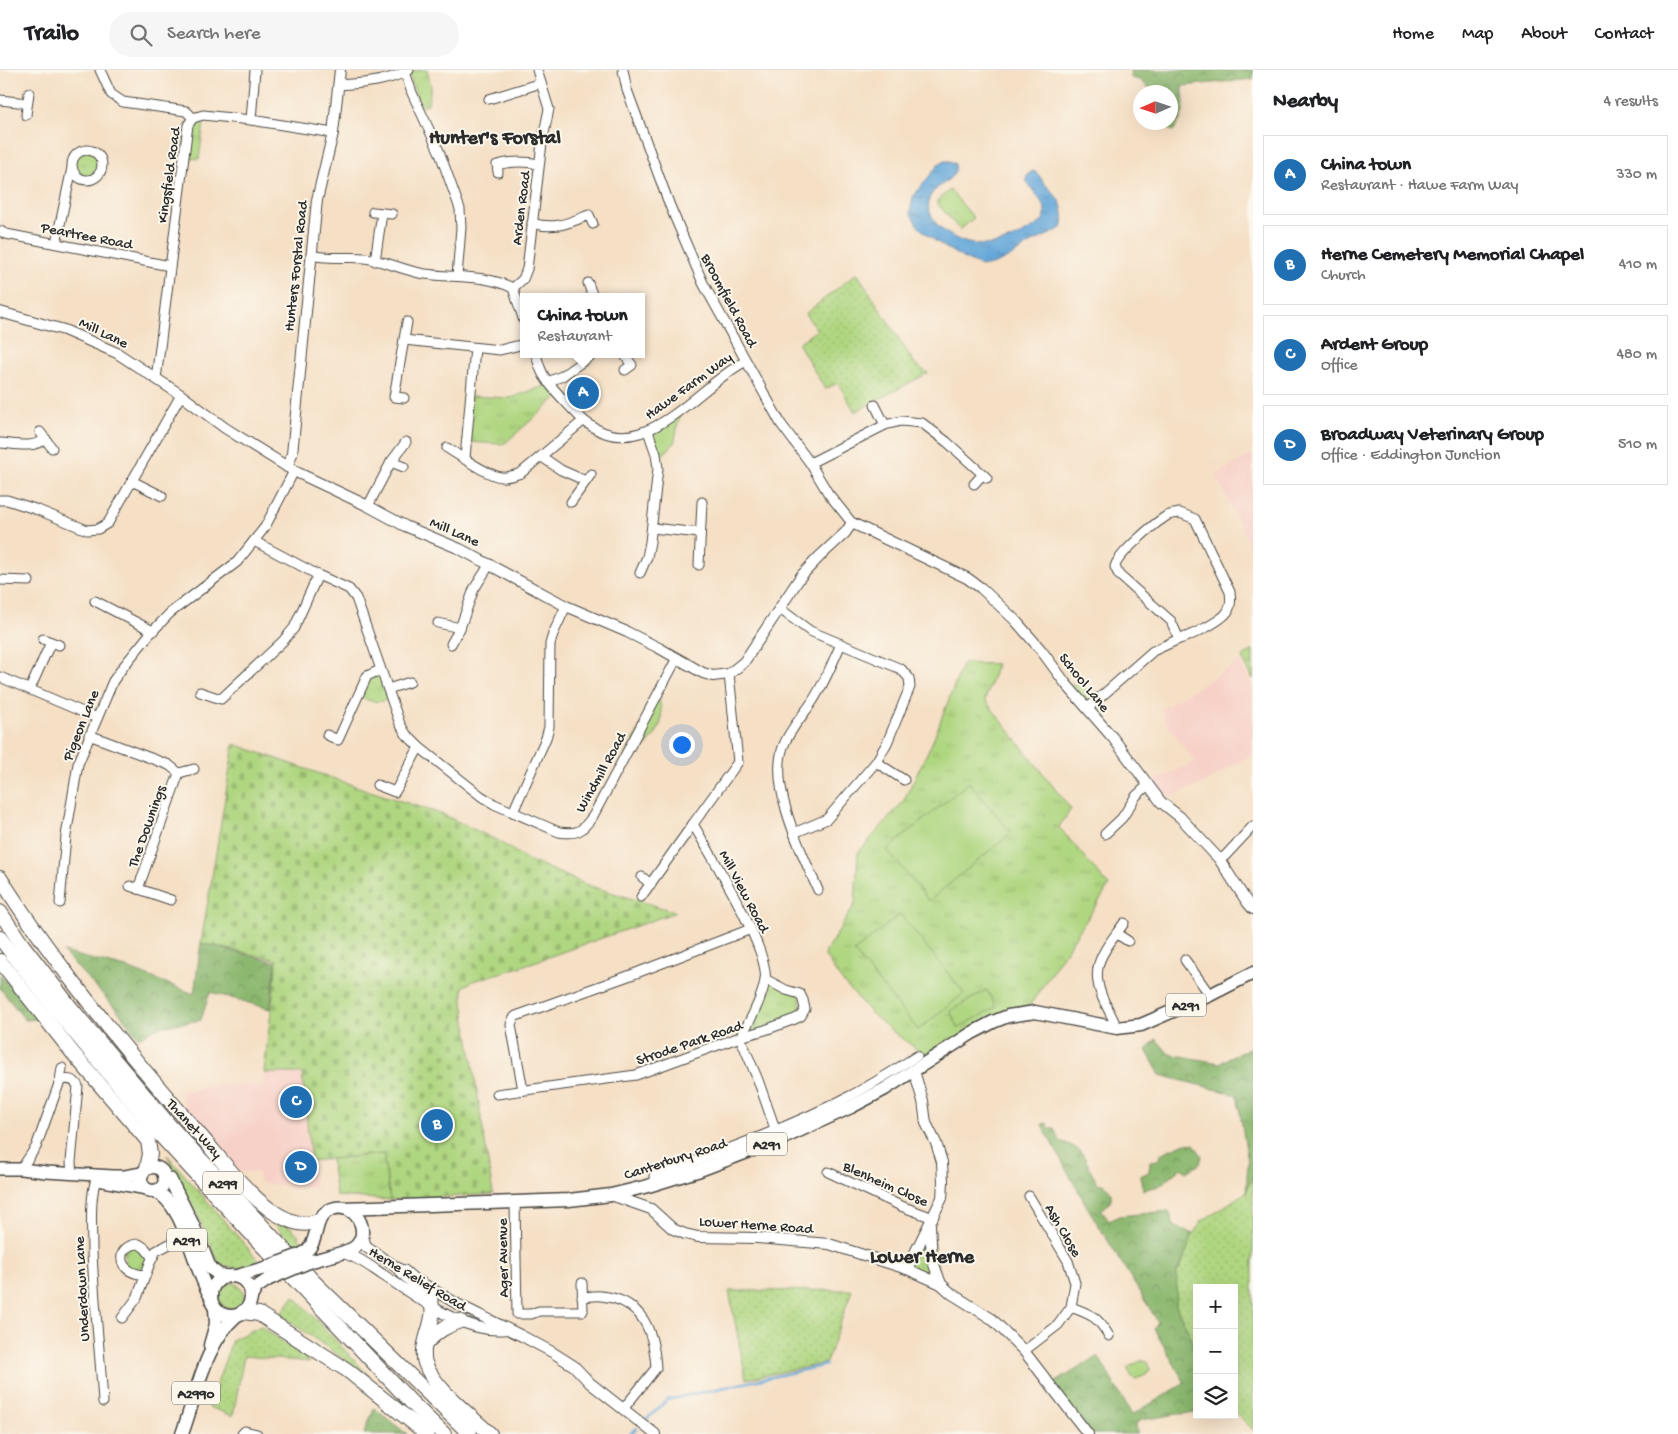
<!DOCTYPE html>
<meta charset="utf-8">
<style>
body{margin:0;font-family:"Gochi Hand",sans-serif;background:#f6f6f6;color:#202124}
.controls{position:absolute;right:15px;bottom:15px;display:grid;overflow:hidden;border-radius:0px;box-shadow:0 5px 20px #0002}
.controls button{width:45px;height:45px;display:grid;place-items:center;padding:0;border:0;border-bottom:1px solid #e0e0e0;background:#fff;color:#202124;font:25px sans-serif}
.compass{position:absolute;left:1133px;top:15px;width:45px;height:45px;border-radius:50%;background:#fff;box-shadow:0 5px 20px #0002;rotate:267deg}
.you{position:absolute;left:681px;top:674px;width:18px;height:18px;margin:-12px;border:4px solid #fff;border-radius:50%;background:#1a73e8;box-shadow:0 0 0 8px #1a73e833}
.badge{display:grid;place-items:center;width:32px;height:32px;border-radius:50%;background:#1f6fb2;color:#fff;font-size:16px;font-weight:700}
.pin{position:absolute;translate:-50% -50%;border:2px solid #fff;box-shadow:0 1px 5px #0006}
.popup{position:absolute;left:520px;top:223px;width:125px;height:65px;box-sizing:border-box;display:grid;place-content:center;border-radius:0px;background:#fff;filter:drop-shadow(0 1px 4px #0005);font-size:16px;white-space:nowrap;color:#757577}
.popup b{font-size:19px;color:#202124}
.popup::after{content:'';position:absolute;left:50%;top:100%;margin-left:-10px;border:10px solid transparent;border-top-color:#fff}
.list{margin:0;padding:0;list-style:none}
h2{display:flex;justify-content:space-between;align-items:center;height:65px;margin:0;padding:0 20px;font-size:21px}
h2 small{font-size:16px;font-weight:400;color:#757577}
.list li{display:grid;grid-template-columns:32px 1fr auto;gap:15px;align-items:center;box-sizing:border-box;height:80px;margin:0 10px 10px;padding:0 10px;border:1px solid #e0e0e0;border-radius:0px}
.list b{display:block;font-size:19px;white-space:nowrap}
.list p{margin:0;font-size:16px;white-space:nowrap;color:#757577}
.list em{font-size:16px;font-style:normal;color:#757577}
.icon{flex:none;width:28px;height:28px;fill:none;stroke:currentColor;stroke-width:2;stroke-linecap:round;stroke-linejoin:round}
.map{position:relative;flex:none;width:1253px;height:1364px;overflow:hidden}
header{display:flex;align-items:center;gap:30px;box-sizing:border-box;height:70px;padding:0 25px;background:#fff;border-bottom:1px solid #e0e0e0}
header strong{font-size:24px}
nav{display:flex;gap:28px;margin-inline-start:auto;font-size:18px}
.search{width:350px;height:45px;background:#f6f6f6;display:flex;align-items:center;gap:12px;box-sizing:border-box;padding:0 18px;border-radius:28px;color:#757577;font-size:19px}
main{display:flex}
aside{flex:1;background:#fff}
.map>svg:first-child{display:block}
</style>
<header>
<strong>Trailo</strong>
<div class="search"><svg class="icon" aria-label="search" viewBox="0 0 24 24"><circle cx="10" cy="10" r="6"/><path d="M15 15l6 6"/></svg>Search here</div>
<nav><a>Home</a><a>Map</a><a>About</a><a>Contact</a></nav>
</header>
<main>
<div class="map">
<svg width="1253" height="1364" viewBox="0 0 1253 1364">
<defs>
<pattern id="grass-dots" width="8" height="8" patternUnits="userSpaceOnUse" patternTransform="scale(1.25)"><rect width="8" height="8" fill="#afd680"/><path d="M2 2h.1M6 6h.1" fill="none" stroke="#97b86f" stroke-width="1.8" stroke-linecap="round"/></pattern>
<pattern id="forest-crowns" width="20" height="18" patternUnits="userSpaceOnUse" patternTransform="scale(1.25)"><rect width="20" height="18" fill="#8bb76e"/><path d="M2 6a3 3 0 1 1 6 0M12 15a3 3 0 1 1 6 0" fill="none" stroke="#72955b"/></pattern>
<pattern id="cemetery-stones" width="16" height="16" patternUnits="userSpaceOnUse" patternTransform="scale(1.25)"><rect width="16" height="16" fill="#afd680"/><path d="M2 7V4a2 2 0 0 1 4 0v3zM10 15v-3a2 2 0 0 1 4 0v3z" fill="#97b86f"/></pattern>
<pattern id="park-tufts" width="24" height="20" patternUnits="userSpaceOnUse" patternTransform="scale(1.25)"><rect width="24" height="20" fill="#afd680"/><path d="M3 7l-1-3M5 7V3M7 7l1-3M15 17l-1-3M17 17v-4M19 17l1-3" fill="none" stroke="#97b86f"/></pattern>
<pattern id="water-ripples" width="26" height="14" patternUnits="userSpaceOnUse" patternTransform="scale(1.25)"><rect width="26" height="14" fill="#65a7d9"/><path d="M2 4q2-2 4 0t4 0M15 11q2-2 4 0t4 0" fill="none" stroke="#5388b0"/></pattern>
</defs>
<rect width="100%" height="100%" fill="#fbf7ec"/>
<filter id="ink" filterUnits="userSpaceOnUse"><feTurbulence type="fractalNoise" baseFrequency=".02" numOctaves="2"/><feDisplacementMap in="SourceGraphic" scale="10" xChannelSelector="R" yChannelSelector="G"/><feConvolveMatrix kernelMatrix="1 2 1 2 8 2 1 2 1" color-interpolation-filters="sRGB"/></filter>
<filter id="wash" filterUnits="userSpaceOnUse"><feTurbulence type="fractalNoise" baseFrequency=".0096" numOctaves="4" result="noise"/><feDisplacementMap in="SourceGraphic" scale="20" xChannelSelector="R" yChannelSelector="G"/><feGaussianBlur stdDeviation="1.12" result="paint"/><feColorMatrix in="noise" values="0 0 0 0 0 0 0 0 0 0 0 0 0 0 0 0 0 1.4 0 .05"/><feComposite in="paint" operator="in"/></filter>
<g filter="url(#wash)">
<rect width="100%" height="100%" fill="#f5dfc5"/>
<g fill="#f7d1c8">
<polygon points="1253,383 1253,482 1216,405"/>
<polygon points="1240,591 1253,617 1253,684 1206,712 1167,728 1153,711 1196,692 1170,659 1164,648 1162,639"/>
<polygon points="264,1003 302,1003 311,1091 316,1119 259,1113 258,1102 238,1102 185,1039 181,1022 222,1014 263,1015"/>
</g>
<g fill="url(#grass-dots)" stroke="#6d8056">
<polygon points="857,203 915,294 928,303 855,342 838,313 825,319 798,273 817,260 805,244"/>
<polygon points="167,1085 259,1191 240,1199 219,1194 193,1136"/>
<polygon points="1253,1105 1253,1360 1234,1341 1234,1218 1197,1218 1197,1280 1176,1236 1177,1198 1179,1200 1193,1164 1202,1151 1245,1123"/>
<path d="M269 1147C281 1153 300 1158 301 1173L294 1177Z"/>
<circle cx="231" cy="1226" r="13"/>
<polygon points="852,1220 826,1293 746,1309 729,1221"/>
<polygon points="294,1226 370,1307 280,1245"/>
<polygon points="261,1256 310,1292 244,1286 233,1346 209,1337 232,1270"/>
</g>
<g fill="url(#forest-crowns)" stroke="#5b714c">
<path d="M1130 0H1253V9L1182 16C1185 36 1186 44 1173 61L1168 59 1166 53 1170 52V22H1154L1140 10 1131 8Z"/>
<polygon points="201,873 276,892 270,939 210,922 201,950 158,957 139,968 117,940 63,882 130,899 194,924"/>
<polygon points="0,904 37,949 25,950 0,918"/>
<polygon points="1156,969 1169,984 1220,993 1253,976 1253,1105 1246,1123 1248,1092 1237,1025 1160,1005 1146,980"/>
<path d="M1047 1053 1048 1058H1054L1059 1070C1067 1074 1078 1077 1083 1085 1089 1095 1091 1105 1099 1114H1104C1115 1124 1113 1132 1101 1140L1109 1151 1119 1146 1169 1141 1174 1156 1193 1164 1179 1201 1177 1200 1176 1236 1197 1280V1343L1178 1344 1142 1350 1136 1353 1137 1364H1085L1048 1317 1098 1286 1132 1345 1185 1313 1154 1259 1158 1252 1086 1135 1043 1057 1042 1054Z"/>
<polygon points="1185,1073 1194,1074 1202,1086 1200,1094 1187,1102 1181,1098 1159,1116 1143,1120 1140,1106 1149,1102 1150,1091 1158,1090 1162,1083"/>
<polygon points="374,1338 407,1364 364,1364"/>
</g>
<polygon fill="url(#cemetery-stones)" stroke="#6d8056" points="234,674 367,720 444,745 498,771 528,790 590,816 676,842 514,899 473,911 463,917 463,932 493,1124 390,1130 383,1084 311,1091 302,1003 264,1003 277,890 201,873"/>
<g fill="url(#park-tufts)" stroke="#6d8056">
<polygon points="414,0 427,0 431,16 428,34 419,37 410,5"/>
<polygon points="205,45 199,89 184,87 188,55"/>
<circle cx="87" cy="95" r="15"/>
<polygon points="950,120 974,148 960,160 936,132"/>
<polygon points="550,314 560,325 504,374 466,372 471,326 510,328"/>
<polygon points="681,339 674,374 657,390 648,361"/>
<polygon points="1253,580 1253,609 1242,588"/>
<polygon points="963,593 997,594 985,630 1071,739 1059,757 1109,816 1028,938 926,993 922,983 892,961 872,944 841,910 825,886 826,881 855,834 858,783 903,732 932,673"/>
<path d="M380 600 391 628C378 634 371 632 358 626L367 606Z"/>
<polygon points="1070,613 1102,624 1108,656 1096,642 1096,636 1092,629 1084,629"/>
<path d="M658 623C660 632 662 642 661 651 657 670 631 691 617 702Z"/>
<polygon points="765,909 800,924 801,946 740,967"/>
<polygon points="383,1084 390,1130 336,1126 331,1089"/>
<polygon points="930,1155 941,1214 907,1199"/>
<polygon points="133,1174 150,1183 147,1200 127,1201 124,1181"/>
<polygon points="1143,1290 1146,1291 1150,1299 1149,1302 1136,1309 1132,1307 1127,1298"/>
</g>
<g fill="#afd680" stroke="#6d8056">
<polygon points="969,712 1011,763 929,831 887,780"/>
<polygon points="900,844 964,923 918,960 854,882"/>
<polygon points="987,920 996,937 959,958 950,941"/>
</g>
<path fill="url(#water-ripples)" stroke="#486982" d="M944 91H950L955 94C961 116 912 115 934 150 938 157 944 161 950 165 977 182 1003 175 1029 160 1035 156 1044 153 1045 145 1047 132 1030 121 1026 109L1028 104 1033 101C1039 103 1040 108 1044 113 1058 128 1065 133 1063 156 1056 163 1042 167 1033 172 1020 180 999 196 984 196 972 196 930 169 921 159 916 155 914 148 910 143L913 127 938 95Z"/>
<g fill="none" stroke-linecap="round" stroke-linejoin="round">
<g stroke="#65a7d9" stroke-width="2.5">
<polyline points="647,1349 667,1330 826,1295"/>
<polyline points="630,1364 637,1358"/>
</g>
</g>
</g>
<g filter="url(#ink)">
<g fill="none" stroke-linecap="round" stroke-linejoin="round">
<defs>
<g id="minor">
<polyline points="100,0 111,24 123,32 186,41 193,48"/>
<polyline points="623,0 627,20 670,136 703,213 781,354 810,393 828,423 852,453"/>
<polyline points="405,2 412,23 439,81 460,139 461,158 457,206"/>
<path d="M339 15C364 13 387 12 409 0"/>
<polyline points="489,29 541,13"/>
<polyline points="0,30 27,33"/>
<polyline points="26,45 29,23"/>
<polyline points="251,50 255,0"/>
<circle cx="87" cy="95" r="15"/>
<path d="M498 102 497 95C512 91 524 91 539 94"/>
<polyline points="373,142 392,144"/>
<path d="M532 153C555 160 568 153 589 145L593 154"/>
<polyline points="0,161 6,164 170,196"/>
<polyline points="56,173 72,98"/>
<path d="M311 185C329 190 347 186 365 188 386 191 405 201 425 204 455 208 485 204 513 218L524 251"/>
<polyline points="375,191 382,143"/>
<polyline points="588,213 593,227"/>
<polyline points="513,218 523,209 527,199 542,73 549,39 537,0"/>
<polyline points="404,270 500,280 524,274"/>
<path d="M536 284C538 291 540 300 544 306 552 319 564 330 574 341 636 409 692 319 746 291"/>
<polyline points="624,284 632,295 625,300"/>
<polyline points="156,309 188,55 193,48 203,45 251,50 333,63"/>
<polyline points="548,312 562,306 593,284"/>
<polyline points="404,328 394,327 407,252"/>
<polyline points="875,335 885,355"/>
<polyline points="40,362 52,378"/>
<path d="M0 373C16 374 32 379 46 369"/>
<path d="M447 378C459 385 488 406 501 407 507 408 515 405 521 403L583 351"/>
<polyline points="542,387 561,400 586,411"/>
<polyline points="465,388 475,278"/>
<polyline points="391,392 404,397"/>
<polyline points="810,393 885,355 901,351 922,353 947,372 987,408"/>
<polyline points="132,411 162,426"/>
<polyline points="974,414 983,404"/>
<polyline points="0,430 7,430 38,440 87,460 98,459 108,453 181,325"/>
<polyline points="571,432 591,404"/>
<polyline points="368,436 391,392 406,372"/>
<path d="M1180 443 1195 449 1230 522C1231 528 1231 535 1228 541 1222 551 1189 567 1179 569L1171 551 1119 505 1115 497C1116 486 1154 454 1165 447 1169 444 1175 444 1180 443Z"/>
<polyline points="652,458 700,463"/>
<path d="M254 471 318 505 349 519 356 528 400 654 406 664 419 677 481 726 494 734 559 762C578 765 582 761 593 746L677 588"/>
<polyline points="699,495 702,432"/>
<polyline points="640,503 647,487 650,472 658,398 656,384 648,361"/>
<polyline points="0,510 29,511"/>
<polyline points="95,531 153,561"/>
<polyline points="780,539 810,561 901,599 909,608 910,617 887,673 876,692 827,749 794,763"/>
<polyline points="438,553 460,558"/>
<polyline points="43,569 59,575"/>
<polyline points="451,574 460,558 474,519 490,494"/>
<path d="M729 604 738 692 693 754C710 784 771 881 765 911 761 931 751 950 740 967L758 1010 779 1070"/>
<polyline points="0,607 97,648"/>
<polyline points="30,619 51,572"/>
<polyline points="388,619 410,612"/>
<polyline points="200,622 221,629 283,571 294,558 318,505"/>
<polyline points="1088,638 1153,581 1179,569"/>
<polyline points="89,665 169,695 179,703 138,819"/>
<polyline points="327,665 338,670 367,606 380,600"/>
<polyline points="876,692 904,710"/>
<polyline points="179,703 194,699"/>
<polyline points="377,715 395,722 419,677"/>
<polyline points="513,742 546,668 549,657 550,574 553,564 566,536"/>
<polyline points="1105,764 1122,748 1136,726 1148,715"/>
<polyline points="1219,789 1225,786 1253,756"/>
<polyline points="642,807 651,814"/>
<polyline points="130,816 171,830"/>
<path d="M818 820C802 783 769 718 783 677 789 660 802 647 812 632 824 614 832 594 841 574"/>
<polyline points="641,827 693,754"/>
<polyline points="60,833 66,766 78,694 113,611 123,597 149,565 170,543 237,492 265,457 294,401"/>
<polyline points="1117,864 1128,871"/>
<polyline points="1185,890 1210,925"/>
<path d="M1117 958C1113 948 1108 939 1103 929 1088 895 1105 880 1124 853"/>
<path d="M60 1011C67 1008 74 1009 78 1016L71 1092 72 1104"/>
<polyline points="523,1020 511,955 513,949 516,946 631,905 751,859"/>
<polyline points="497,1024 636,1005 740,967 765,960 795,949 801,946 805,939 803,930 800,924 786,920 765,909"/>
<polyline points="21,1099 36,1077 60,1011 62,998"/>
<polyline points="828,1102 901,1136 933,1148"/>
<path d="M97 1105C89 1130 92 1155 92 1181 94 1232 100 1282 103 1332"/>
<path d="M654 1106C720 1082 786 1059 848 1027 872 1015 895 1000 917 986"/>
<polyline points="515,1132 517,1244 531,1244 539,1241 583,1241 582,1213"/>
<path d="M145 1205C114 1203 116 1174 139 1174L145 1178 152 1187"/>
<path d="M582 1227C588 1227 595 1225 601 1226 643 1230 654 1262 656 1298L624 1338"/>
<path d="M1071 1237C1092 1245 1097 1246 1109 1266"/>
<polyline points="122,1248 137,1228 150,1193 156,1181 185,1166"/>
<polyline points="1024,1281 1058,1255 1071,1237 1075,1213 1068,1191 1029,1126"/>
<polyline points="242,1364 245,1361 257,1364"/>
</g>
<g id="tertiary">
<polyline points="0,242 64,260 117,283 181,325 225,358 294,401 368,436 405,456 460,479 566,536 627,562 659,578 703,603 713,606 729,604 744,592 801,506 819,487 845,463 852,453 967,508 981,518 1015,550 1041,580 1066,614 1113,668 1161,732 1180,747 1219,789 1247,832 1253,839"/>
<polyline points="287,397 292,384 317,130 333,63 340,0"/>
<polyline points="611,1125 651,1139 673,1159 685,1164 698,1167 757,1168 829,1174 907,1199 941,1214"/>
<polyline points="930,1155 932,1189 941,1214 952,1224 992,1249 1024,1281 1088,1364"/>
<polyline points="362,1162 366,1177 408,1205"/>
<path d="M343 1183C357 1186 371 1197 383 1205 418 1227 464 1265 507 1259"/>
<polyline points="907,1199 942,1128 943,1112 942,1092 936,1073 926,1053 923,1031 914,1001"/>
<polyline points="420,1212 459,1235 522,1266 552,1282 574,1296 590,1313 655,1364"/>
</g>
<g id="secondary">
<polyline points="0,1099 21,1099 46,1102 113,1106 125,1106 142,1103"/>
<polyline points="98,1110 147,1119"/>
</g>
<g id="primary">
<circle cx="153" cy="1109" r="12"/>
<polyline points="164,1107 170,1109 193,1155 210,1198 219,1205 225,1206"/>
<path d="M154 1121C185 1132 193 1200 211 1227"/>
<polyline points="344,1138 569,1130 611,1125 648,1116 700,1100 779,1070 851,1037 885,1019 972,963 993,952 1008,946 1035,942 1117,958 1141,955 1210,925 1253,903"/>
<path d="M302 1184C322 1174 310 1147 332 1139 354 1131 372 1160 356 1176 349 1183 320 1188 309 1192"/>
<circle cx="231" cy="1226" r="20"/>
<polyline points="237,1206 265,1198"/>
<polyline points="251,1227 257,1217 269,1209"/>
<polyline points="210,1275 216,1254 215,1238"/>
<path d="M182 1364C196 1326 205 1273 236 1246"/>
</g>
<g id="trunk">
<path d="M0 808C59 900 127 982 199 1064 220 1088 246 1123 272 1141 286 1150 302 1158 318 1151"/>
<polyline points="0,842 21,873 71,938 170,1056 313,1211 470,1364"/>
<polyline points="0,868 56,940 162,1067 258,1171 411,1332 444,1364"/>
<polyline points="0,891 72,982 148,1071 150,1084 147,1098"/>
<path d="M403 1202C411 1209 419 1216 426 1223 444 1245 418 1269 425 1293 433 1317 471 1346 490 1364"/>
<polyline points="243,1242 259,1244 347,1300 427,1364"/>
<path d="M426 1273C437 1262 445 1256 460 1251"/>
</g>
</defs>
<use href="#minor" stroke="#494642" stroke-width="11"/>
<use href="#tertiary" stroke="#494642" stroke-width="12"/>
<use href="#secondary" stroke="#494642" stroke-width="14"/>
<use href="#primary" stroke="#494642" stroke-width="15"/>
<use href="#trunk" stroke="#494642" stroke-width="16"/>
<use href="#minor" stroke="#fff" stroke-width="9"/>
<use href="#tertiary" stroke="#fff" stroke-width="10"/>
<use href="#secondary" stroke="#fff" stroke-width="11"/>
<use href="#primary" stroke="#fff" stroke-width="12"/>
<use href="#trunk" stroke="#fff" stroke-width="14"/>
<defs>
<g id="primary-bridge">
<polyline points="265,1198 302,1184"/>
<polyline points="269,1209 309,1192"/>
</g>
</defs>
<use href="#primary-bridge" stroke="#494642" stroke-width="15" stroke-linecap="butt"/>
<use href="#primary-bridge" stroke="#fff" stroke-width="12"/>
</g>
</g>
<g text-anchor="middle" stroke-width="4" stroke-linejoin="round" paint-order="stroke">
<g fill="#fbf7ec" stroke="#696865" stroke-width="1">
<rect x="1166" y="923.5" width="40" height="23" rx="4"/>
<rect x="747" y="1062.5" width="40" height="23" rx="4"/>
<rect x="203" y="1101.5" width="40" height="23" rx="4"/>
<rect x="167" y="1158.5" width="40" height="23" rx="4"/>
<rect x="172" y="1311.5" width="48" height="23" rx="4"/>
</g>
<g font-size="14" font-weight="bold" fill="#2b2b2b">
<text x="1186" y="940">A291</text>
<text x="767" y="1079">A291</text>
<text x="223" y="1118">A299</text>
<text x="187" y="1175">A291</text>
<text x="196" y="1328">A2990</text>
</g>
<g font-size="15" fill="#2b2b2b" stroke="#fbf7ec">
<text transform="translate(168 105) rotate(-82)" y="5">Kingsfield Road</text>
<text transform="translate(520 138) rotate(-83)" y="5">Arden Road</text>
<text transform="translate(87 165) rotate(11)" y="5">Peartree Road</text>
<text transform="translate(295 196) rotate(-84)" y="5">Hunters Forstal Road</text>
<text transform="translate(730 230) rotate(62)" y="5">Broomfield Road</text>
<text transform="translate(104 262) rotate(26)" y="5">Mill Lane</text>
<text transform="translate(688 315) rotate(-36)" y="5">Hawe Farm Way</text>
<text transform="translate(455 461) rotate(24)" y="5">Mill Lane</text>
<text transform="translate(1085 612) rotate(51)" y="5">School Lane</text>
<text transform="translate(80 655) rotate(-68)" y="5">Pigeon Lane</text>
<text transform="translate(600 702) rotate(-61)" y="5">Windmill Road</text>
<text transform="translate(146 756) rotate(-70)" y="5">The Downings</text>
<text transform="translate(745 821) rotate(62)" y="5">Mill View Road</text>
<text transform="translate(689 972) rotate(-19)" y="5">Strode Park Road</text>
<text transform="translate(195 1058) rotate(48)" y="5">Thanet Way</text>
<text transform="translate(675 1088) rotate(-18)" y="5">Canterbury Road</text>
<text transform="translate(886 1113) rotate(24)" y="5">Blenheim Close</text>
<text transform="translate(756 1154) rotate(4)" y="5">Lower Herne Road</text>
<text transform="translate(1064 1160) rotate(60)" y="5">Ash Close</text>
<text transform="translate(502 1188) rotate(-91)" y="5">Ager Avenue</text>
<text transform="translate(418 1208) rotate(31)" y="5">Herne Relief Road</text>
<text transform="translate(81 1219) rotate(-93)" y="5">Underdown Lane</text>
</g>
<g font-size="20" font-weight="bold" fill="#2b2b2b" stroke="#fbf7ec">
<text x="495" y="73">Hunter's Forstal</text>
<text x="922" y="1192">Lower Herne</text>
</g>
</g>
</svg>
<div class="controls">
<button>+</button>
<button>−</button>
<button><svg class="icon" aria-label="layers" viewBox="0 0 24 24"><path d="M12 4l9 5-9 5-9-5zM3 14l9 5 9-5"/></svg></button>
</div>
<svg class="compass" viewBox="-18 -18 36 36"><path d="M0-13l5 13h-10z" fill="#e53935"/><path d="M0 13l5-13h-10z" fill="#757577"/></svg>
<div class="you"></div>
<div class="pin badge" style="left:583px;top:323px">A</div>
<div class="popup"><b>China town</b>Restaurant</div>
<div class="pin badge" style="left:437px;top:1055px">B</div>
<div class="pin badge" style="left:296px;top:1032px">C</div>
<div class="pin badge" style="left:301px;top:1097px">D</div>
</div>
<aside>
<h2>Nearby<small>4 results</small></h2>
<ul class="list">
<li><span class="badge">A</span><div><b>China town</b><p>Restaurant · Hawe Farm Way</p></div><em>330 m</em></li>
<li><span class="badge">B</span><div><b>Herne Cemetery Memorial Chapel</b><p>Church</p></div><em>410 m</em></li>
<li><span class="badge">C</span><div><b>Ardent Group</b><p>Office</p></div><em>480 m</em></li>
<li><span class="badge">D</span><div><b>Broadway Veterinary Group</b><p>Office · Eddington Junction</p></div><em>510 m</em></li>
</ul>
</aside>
</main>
